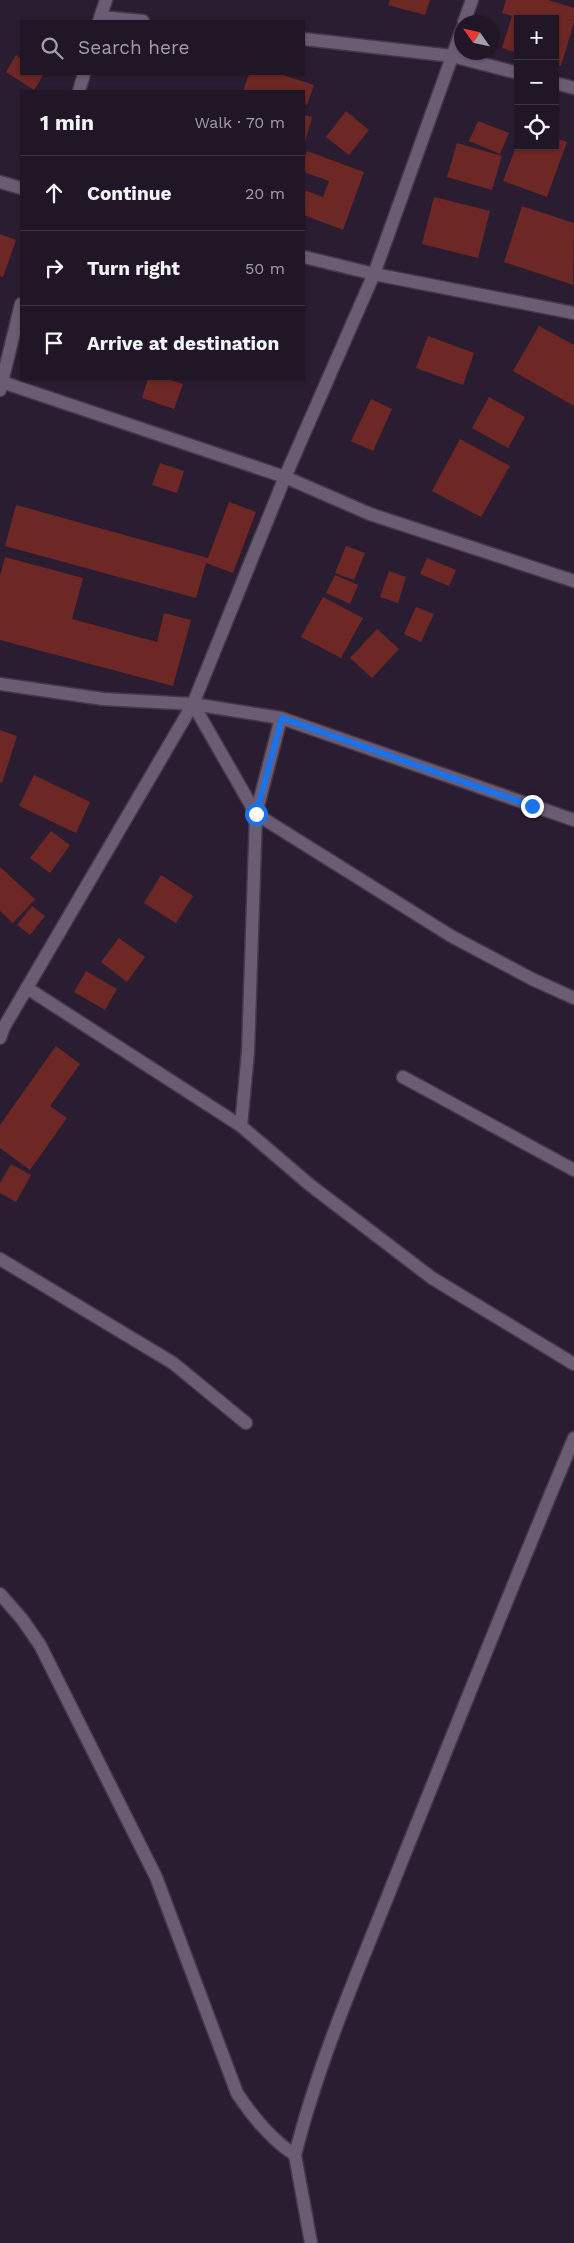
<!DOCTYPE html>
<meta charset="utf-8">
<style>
body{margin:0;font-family:"Work Sans",sans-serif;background:#2d2332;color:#f1f3f6}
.controls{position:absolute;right:15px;top:15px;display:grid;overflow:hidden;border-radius:0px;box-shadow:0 1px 4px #0004}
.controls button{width:45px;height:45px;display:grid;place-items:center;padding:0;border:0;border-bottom:1px solid #3d3542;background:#201625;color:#f1f3f6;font:25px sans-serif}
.compass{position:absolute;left:454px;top:15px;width:45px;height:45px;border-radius:50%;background:#201625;box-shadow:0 1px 4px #0004;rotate:304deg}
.stop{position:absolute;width:15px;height:15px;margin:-11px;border:4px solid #1a73e8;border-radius:50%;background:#fff}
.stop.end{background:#1a73e8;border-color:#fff;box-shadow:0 1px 5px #0008}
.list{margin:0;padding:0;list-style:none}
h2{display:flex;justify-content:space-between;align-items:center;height:65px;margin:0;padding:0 20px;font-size:21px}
h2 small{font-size:16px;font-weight:400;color:#a29fa7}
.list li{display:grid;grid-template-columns:32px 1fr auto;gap:15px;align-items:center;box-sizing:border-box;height:75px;padding:0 20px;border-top:1px solid #3d3542}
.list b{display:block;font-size:19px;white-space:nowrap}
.list em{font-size:16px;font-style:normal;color:#a29fa7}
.icon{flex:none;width:28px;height:28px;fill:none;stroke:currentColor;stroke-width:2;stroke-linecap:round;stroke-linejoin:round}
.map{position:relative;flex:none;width:574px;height:2243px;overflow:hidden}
.search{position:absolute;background:#201625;box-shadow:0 1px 4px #0004;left:20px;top:20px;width:285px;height:55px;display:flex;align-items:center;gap:12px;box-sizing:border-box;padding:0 18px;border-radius:0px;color:#a29fa7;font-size:19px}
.panel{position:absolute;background:#201625;box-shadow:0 1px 4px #0004;left:20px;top:90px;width:285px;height:290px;border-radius:0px}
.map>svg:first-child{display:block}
</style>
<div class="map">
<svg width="574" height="2243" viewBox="0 0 574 2243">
<rect width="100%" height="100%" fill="#2b1d31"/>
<g fill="#6d2725">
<polygon points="390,0 430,0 425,15 388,5"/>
<polygon points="506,0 548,0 574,8 574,22 561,66 555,64 555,19 518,19 518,53 502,48 512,16 502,13"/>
<polygon points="16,55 21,59 21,74 44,74 34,90 6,72"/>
<polygon points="249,74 280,74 314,85 307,105 304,104 304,91 243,91"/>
<polygon points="346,111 369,130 349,155 326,137"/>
<polygon points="304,115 312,117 304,146"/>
<polygon points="478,121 509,133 500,154 469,141"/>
<polygon points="555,138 567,142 547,197 503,181 518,142 518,146 555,146"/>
<polygon points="457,143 502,156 492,190 447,177"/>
<polygon points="307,151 364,172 343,230 304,215 304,190 323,197 329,181 304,172 304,159"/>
<polygon points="434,197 490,211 478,258 422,244"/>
<polygon points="522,206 574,223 573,285 504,262"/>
<polygon points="0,234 16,240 3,277 0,276"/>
<polygon points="539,326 574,345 574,406 513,371"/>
<polygon points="428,336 474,353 463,385 416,368"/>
<polygon points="148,379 167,379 183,384 174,409 142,398"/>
<polygon points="489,397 525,417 508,448 472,428"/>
<polygon points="371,399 392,409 373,451 351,441"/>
<polygon points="460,439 510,466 481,517 432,491"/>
<polygon points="160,463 184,471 177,493 152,485"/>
<polygon points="229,502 256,512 233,573 206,563 196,598 5,546 16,505 208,558"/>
<polygon points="346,546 365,553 354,580 335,573"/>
<polygon points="5,557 83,578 72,619 157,642 164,613 191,620 173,686 0,640 0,576"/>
<polygon points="427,558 456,570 449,586 420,574"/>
<polygon points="389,571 406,577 398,603 380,597"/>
<polygon points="335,575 358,585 350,604 326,593"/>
<polygon points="323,597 363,618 341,658 301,637"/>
<polygon points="416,607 434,614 421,642 404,634"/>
<polygon points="377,629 399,649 372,678 350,658"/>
<polygon points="0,730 17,736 2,783 0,782"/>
<polygon points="34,775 90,802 76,833 19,806"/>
<polygon points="51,831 70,845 50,873 30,858"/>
<polygon points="0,867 35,899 13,923 0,911"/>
<polygon points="161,875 193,896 176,923 144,903"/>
<polygon points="32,906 45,916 30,935 17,925"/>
<polygon points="119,938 145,957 127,982 101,962"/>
<polygon points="86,971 117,989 105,1010 74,992"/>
<polygon points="56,1046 80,1064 50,1106 67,1118 30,1170 0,1148 0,1125"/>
<polygon points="11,1164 31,1175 16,1202 0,1193 0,1183"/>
</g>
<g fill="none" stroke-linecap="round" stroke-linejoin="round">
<defs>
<g id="minor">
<polyline points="101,17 143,21"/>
<polyline points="99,21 106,0"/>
<polyline points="464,22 472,0"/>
<polyline points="304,39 452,56 518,73"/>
<polyline points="555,83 574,88"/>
<polyline points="79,91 84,74"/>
<polyline points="0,182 21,188"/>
<polyline points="304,257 374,274 574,313"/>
<polyline points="2,382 285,477 370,514 574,581"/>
<polyline points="0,390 21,304"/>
<polyline points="0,684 103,699 193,704 281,718 574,820"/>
<polyline points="193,704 256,814 451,936 532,979 574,998"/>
<polyline points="281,718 256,814 248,1052 241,1126 310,1185 432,1278 574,1364"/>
<polyline points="27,988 241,1126"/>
<polyline points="0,1038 4,1027 193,704 285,477 374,274 462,29"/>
<polyline points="403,1077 574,1170"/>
<polyline points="0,1259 173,1363 246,1423"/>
<path d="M0 1594 22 1619 40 1645 156 1877 237 2093C251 2115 273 2141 295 2155 320 2056 362 1962 399 1868 457 1724 514 1581 574 1438"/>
<polyline points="295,2155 311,2243"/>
</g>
</defs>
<use href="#minor" stroke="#44394a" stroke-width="15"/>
<use href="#minor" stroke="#6c5c73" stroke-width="12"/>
</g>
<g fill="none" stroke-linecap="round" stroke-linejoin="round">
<polyline stroke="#1a73e8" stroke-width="6" points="256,814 282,718 532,806"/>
</g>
</svg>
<div class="controls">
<button>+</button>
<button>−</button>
<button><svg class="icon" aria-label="locate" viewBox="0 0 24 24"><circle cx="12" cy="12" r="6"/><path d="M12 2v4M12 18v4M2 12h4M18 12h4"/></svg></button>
</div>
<svg class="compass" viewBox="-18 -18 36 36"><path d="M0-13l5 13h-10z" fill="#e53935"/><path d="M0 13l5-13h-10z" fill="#a29fa7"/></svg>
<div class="stop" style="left:256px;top:814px"></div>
<div class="stop end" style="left:532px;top:806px"></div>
<div class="search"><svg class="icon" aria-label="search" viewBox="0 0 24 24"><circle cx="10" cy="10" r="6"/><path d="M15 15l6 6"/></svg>Search here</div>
<section class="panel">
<h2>1 min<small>Walk · 70 m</small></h2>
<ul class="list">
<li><svg class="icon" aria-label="ahead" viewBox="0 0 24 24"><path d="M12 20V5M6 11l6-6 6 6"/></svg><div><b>Continue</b></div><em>20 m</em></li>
<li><svg class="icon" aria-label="right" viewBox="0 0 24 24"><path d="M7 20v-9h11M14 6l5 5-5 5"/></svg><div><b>Turn right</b></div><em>50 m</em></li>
<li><svg class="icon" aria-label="arrive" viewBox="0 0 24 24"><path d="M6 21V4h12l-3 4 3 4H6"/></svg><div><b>Arrive at destination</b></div></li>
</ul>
</section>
</div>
